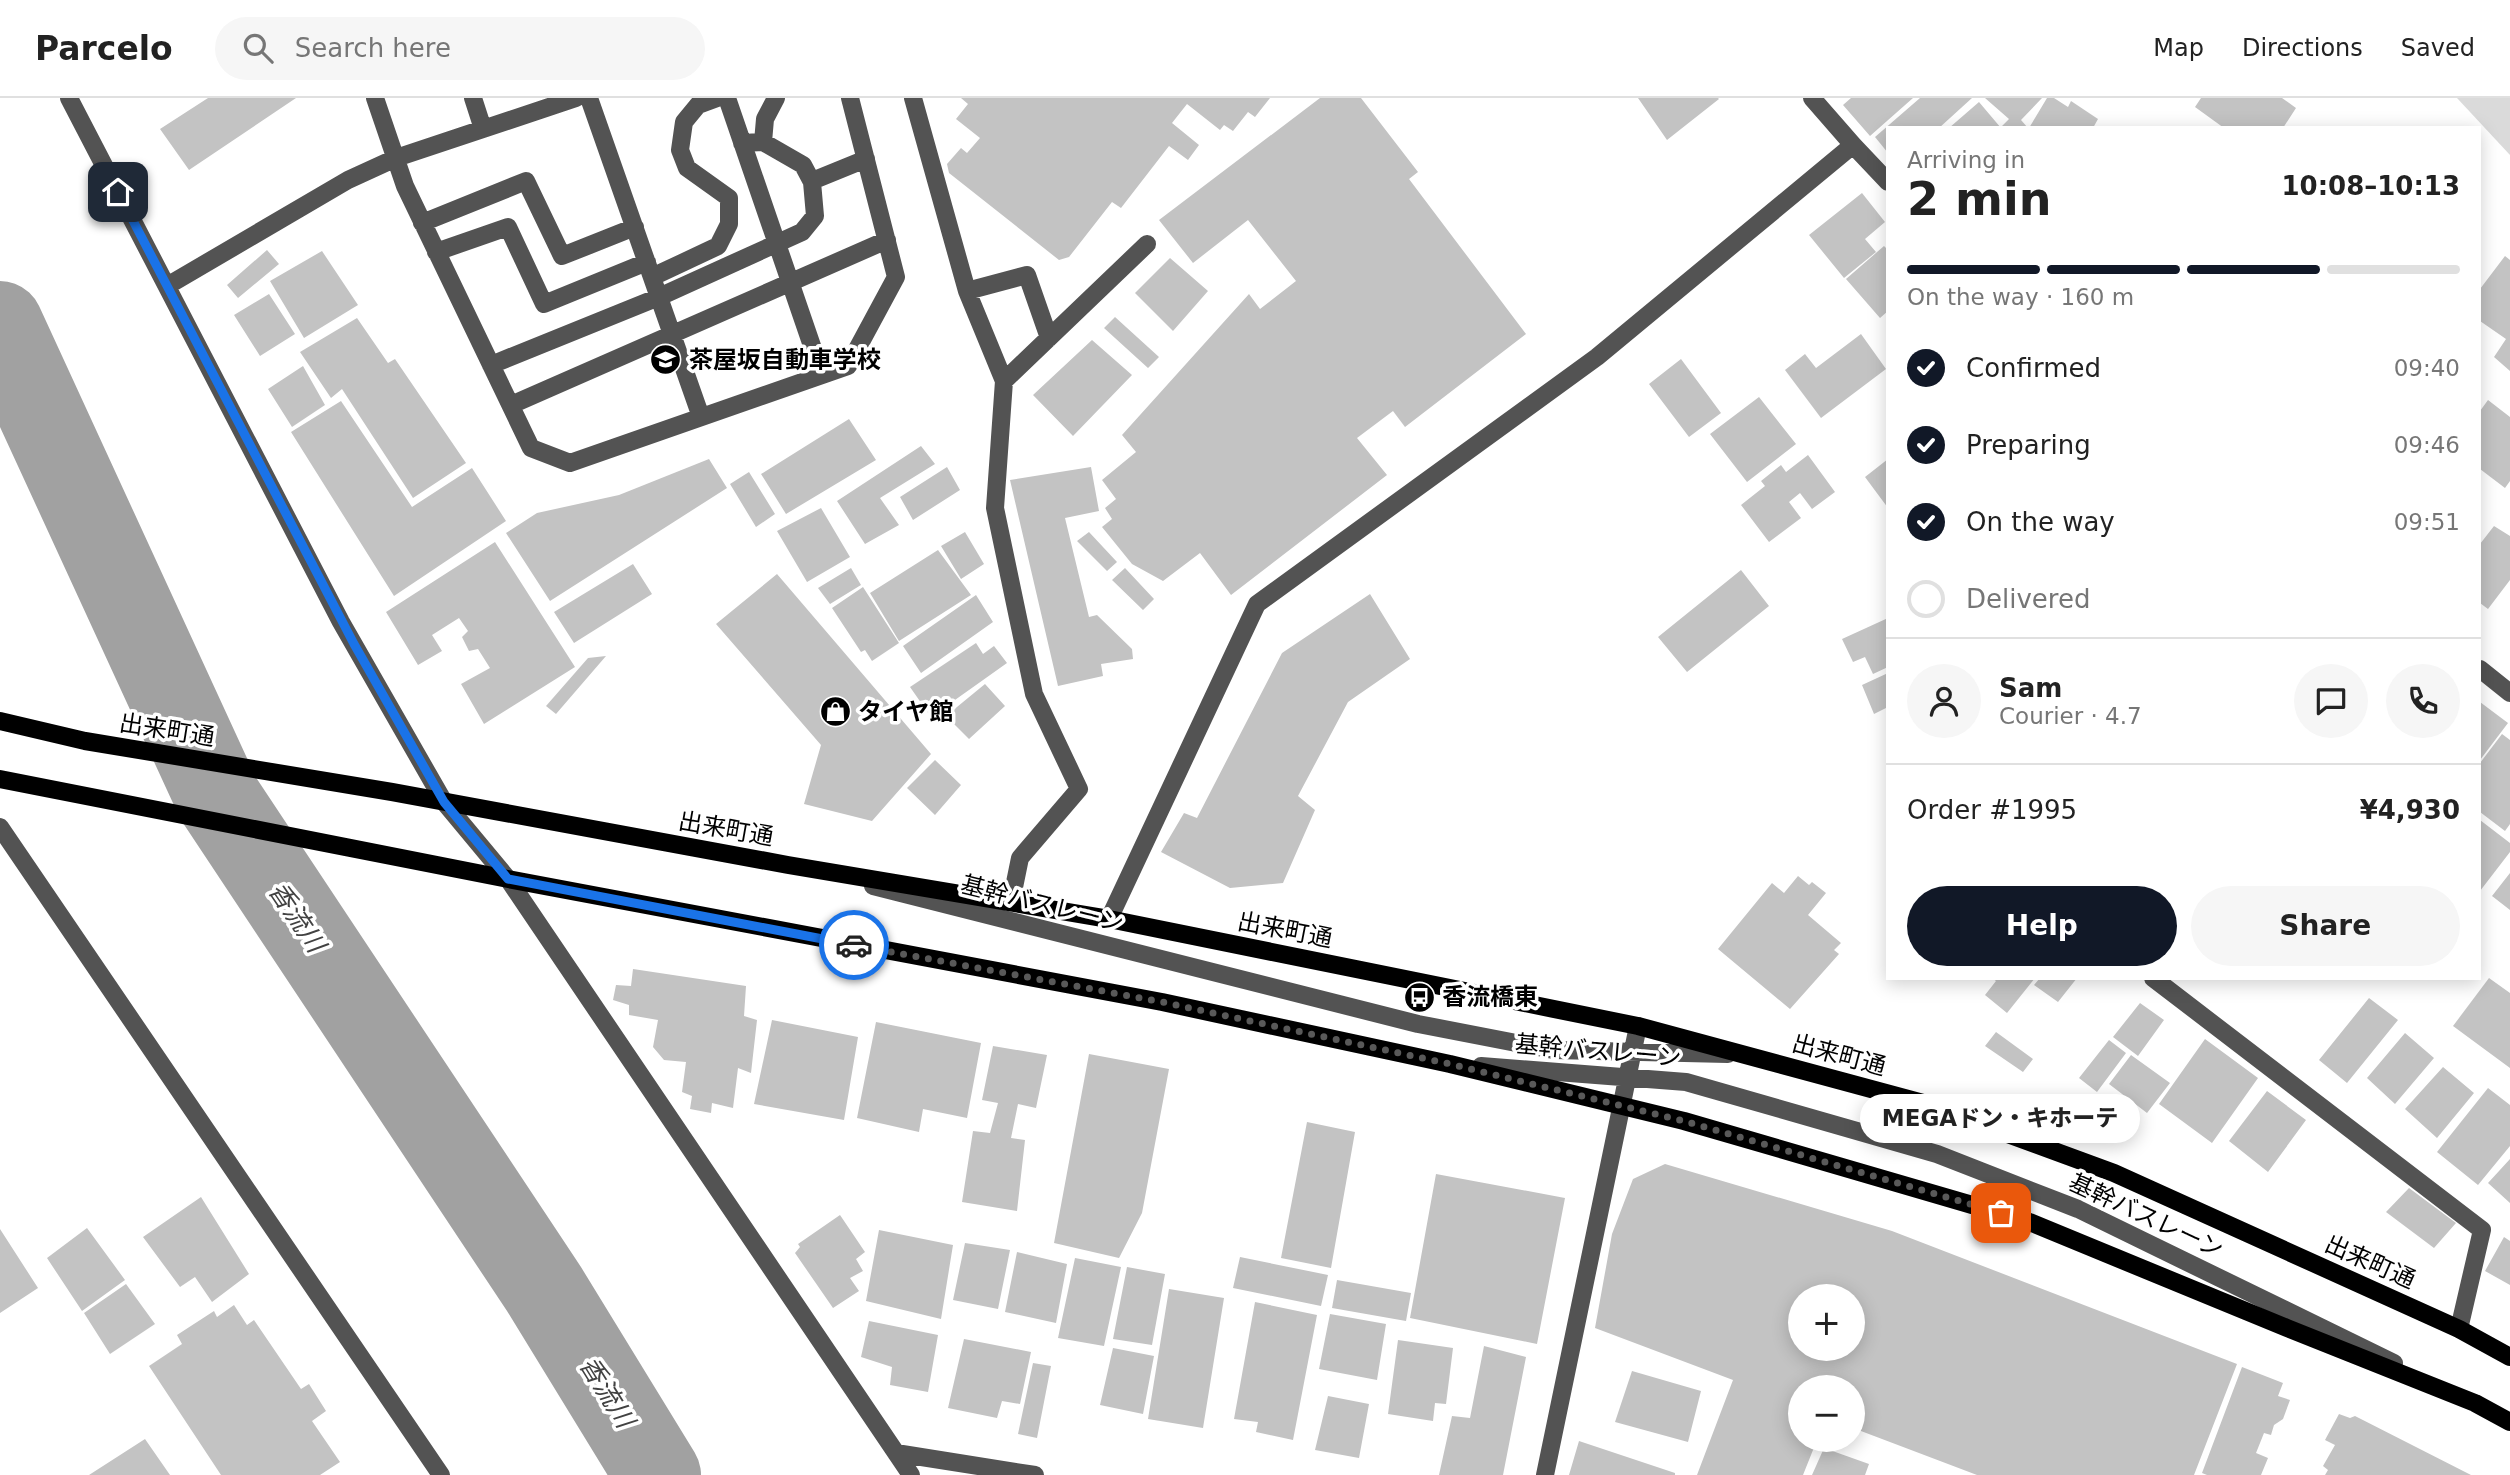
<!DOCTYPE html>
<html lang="en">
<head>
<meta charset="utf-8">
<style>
	:root { --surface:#fff; --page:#f6f6f6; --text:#222; --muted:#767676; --line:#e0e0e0; --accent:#111827 }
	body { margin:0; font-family:"DejaVu Sans","Noto Sans JP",sans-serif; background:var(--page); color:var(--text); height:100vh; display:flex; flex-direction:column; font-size:26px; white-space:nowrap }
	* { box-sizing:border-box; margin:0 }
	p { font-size:23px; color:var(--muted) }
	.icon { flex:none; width:38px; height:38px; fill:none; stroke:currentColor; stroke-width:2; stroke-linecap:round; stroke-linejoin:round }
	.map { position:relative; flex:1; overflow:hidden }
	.sheet { position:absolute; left:1886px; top:28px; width:595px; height:854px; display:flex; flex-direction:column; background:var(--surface); border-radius:0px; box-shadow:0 4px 18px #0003 }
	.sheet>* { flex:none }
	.buttons { position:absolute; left:1788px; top:1186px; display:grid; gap:14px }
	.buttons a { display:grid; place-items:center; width:77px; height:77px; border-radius:50%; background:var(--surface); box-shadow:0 4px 18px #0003; font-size:35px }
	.pin { position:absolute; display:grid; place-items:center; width:60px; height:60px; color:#fff; margin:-30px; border-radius:14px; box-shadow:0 4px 10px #0006 }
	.courier { position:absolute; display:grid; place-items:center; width:70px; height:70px; margin:-35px; border:5px solid #1a73e8; border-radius:50%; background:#fff; color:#222; box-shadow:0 2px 9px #0007 }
	.bubble { position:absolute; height:49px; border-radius:24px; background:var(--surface); box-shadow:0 4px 18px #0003; font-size:23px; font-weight:800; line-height:49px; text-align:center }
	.head em { font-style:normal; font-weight:800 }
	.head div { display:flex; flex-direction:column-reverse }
	.head { display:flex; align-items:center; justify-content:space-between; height:119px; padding:0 21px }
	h1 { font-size:46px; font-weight:800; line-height:52px }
	.bar { display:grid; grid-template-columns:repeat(4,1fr); gap:10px 7px; align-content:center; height:84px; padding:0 21px }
	.bar i { height:9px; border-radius:5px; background:var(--line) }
	.bar .selected { background:var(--accent) }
	.bar p { grid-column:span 4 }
	.line { display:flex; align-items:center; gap:18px; padding:0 21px; border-top:2px solid var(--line) }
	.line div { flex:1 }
	.round { display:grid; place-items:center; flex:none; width:74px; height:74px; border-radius:37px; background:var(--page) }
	ol { padding:0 21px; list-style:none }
	li { display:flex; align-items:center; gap:21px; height:77px }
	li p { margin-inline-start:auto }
	li .icon { padding:7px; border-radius:50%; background:var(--accent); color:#fff; stroke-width:4 }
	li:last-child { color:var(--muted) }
	li i { width:38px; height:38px; border:4px solid var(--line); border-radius:50% }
	.cta { display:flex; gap:14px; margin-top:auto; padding:14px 21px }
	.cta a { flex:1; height:80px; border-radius:42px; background:var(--accent); color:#fff; font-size:28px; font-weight:800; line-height:80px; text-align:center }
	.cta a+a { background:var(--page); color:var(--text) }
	header { display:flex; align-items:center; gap:42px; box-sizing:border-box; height:98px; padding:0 35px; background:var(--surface); border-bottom:2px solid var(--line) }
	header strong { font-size:33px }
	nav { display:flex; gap:38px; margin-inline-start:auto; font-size:24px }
	.search { width:490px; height:63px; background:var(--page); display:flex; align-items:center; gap:18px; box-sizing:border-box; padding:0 24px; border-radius:38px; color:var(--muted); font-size:26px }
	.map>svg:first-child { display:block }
</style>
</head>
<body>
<header>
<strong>Parcelo</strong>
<div class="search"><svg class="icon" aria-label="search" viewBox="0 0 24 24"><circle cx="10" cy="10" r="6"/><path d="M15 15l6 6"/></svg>Search here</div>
<nav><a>Map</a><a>Directions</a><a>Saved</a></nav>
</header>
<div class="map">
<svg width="2510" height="1377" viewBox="0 0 2510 1377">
	<rect width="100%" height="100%" fill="#fff"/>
	<!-- green -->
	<path fill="#dadada" d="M 2457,0 L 2510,0 L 2510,57 Z"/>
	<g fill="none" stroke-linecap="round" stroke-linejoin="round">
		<!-- river -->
		<path stroke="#a1a1a1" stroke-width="86" d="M 0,226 L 218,700 L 544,1191 L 658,1377"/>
	</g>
	<!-- building -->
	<path fill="#c3c3c3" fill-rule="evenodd" d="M 208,0 L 296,0 L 189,72 L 160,31 Z
		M 961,0 L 1270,0 L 1255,19 L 1248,14 L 1233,33 L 1224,27 L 1220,32 L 1187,6 L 1172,25 L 1199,47 L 1188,62 L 1169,48 L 1121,110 L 1112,104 L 1069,159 L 1059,162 L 949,75 L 947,66 L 961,50 L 967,55 L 980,40 L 956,21 L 968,6 Z
		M 1320,0 L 1361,0 L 1418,74 L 1409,81 L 1526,236 L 1405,329 L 1393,313 L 1357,340 L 1387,377 L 1231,497 L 1200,455 L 1163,483 L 1132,466 L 1102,429 L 1112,421 L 1105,410 L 1116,401 L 1102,382 L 1136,354 L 1122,337 L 1249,196 L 1260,211 L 1296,183 L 1248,122 L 1193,165 L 1159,122 Z
		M 1638,0 L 1718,0 L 1719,1 L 1667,42 Z
		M 1851,0 L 1913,0 L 1870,38 L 1843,7 Z
		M 1920,0 L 1972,0 L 1939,30 L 1888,30 L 1888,55 L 1875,39 Z
		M 1985,0 L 2042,0 L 2021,22 L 2028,30 L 2004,30 L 2002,28 L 2009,21 Z
		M 2047,0 L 2054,0 L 2068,9 L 2071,3 L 2098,21 L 2093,30 L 2029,30 Z
		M 2201,0 L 2282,0 L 2296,10 L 2283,30 L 2224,30 L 2195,9 Z
		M 1979,4 L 2001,30 L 1949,30 Z
		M 1862,95 L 1885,124 L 1865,141 L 1876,154 L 1844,180 L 1809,137 Z
		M 1884,148 L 1888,152 L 1888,213 L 1880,220 L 1846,181 Z
		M 267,152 L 279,166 L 238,200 L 227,187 Z
		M 322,153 L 358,207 L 304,240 L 270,183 Z
		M 2505,158 L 2510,162 L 2510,273 L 2494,259 L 2506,241 L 2480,223 L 2480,191 Z
		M 1170,160 L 1208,193 L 1173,233 L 1135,195 Z
		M 269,196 L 295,236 L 260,258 L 234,217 Z
		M 1115,219 L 1159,259 L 1148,270 L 1104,230 Z
		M 357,220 L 388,265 L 395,261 L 466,365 L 413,400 L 342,291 L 331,300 L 300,254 Z
		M 1861,236 L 1886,271 L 1821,320 L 1785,272 L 1805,256 L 1816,270 Z
		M 1092,242 L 1132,277 L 1073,338 L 1033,297 Z
		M 1681,261 L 1721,315 L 1689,339 L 1649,286 Z
		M 303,268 L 325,307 L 292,329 L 268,291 Z
		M 1759,299 L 1796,346 L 1747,384 L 1710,336 Z
		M 2488,302 L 2510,319 L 2510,383 L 2505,390 L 2480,371 L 2480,313 Z
		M 341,303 L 412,409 L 472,370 L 506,423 L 394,498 L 291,334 Z
		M 849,321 L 876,362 L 786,416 L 761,376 Z
		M 921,348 L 935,366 L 880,400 L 899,427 L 865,446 L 837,403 Z
		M 1808,357 L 1835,394 L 1812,411 L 1800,395 L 1789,404 L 1801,420 L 1769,444 L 1741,407 L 1765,388 L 1761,383 L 1781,367 L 1786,374 Z
		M 709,361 L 727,390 L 550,503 L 506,435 L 537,415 L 619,397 Z
		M 1888,361 L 1888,410 L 1865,379 Z
		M 947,369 L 960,392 L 913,422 L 900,399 Z
		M 1091,369 L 1099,413 L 1065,420 L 1089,519 L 1097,517 L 1132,551 L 1133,561 L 1101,566 L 1103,578 L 1058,588 L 1010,382 Z
		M 749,374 L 775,416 L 756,429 L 730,386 Z
		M 821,410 L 850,459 L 807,484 L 777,433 Z
		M 2494,428 L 2510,438 L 2510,482 L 2488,511 L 2480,505 L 2480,446 Z
		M 965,434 L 984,466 L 961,481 L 941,448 Z
		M 1089,434 L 1117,464 L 1107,473 L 1077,443 Z
		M 495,444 L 575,569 L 484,626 L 461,586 L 490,570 L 478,551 L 469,553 L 462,539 L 468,533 L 459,520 L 432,537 L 442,553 L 418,567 L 386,514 Z
		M 938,452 L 971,497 L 899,543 L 870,495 Z
		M 633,466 L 652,496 L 574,545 L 554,514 Z
		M 851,470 L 861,487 L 830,506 L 818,490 Z
		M 1125,470 L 1154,501 L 1143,512 L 1112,482 Z
		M 1741,472 L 1769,508 L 1687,574 L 1658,539 Z
		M 777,476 L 931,656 L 872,723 L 804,706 L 821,647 L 716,526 Z
		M 863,489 L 899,545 L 872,563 L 865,552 L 861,554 L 832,510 Z
		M 1370,496 L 1410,561 L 1348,604 L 1298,698 L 1315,712 L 1283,785 L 1230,790 L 1161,754 L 1184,715 L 1197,720 L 1282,555 Z
		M 976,497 L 993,524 L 921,575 L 903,548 Z
		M 1888,520 L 1888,569 L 1873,576 L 1865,559 L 1853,564 L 1842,541 Z
		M 976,545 L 983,556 L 994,548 L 1007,565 L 931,619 L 910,589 Z
		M 606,558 L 556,616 L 546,608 L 588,560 Z
		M 1888,575 L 1888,609 L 1874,616 L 1862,587 Z
		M 985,586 L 1005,608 L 969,641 L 946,618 Z
		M 2480,604 L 2508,625 L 2480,662 Z
		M 2502,636 L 2510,642 L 2510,726 L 2505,733 L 2480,714 L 2480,665 Z
		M 935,662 L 961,687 L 935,717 L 907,690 Z
		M 2480,722 L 2510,745 L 2510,754 L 2480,793 Z
		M 2510,775 L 2510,812 L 2492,798 Z
		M 1798,778 L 1809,787 L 1812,784 L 1826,795 L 1808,817 L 1841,845 L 1834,852 L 1839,856 L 1790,911 L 1718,851 L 1772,785 L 1784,795 Z
		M 633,871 L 746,888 L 744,918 L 757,922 L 751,975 L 738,970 L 733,1010 L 712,1005 L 711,1015 L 690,1011 L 692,998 L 682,994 L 686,964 L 664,962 L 653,949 L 658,922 L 629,917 L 629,907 L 613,902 L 616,887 L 631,888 Z
		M 1992,880 L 2035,880 L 2007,915 L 1985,897 L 1996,883 Z
		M 2040,880 L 2077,880 L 2058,904 L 2034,887 Z
		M 2489,880 L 2510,895 L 2510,970 L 2453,928 Z
		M 2369,900 L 2398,922 L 2347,985 L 2319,962 Z
		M 2140,905 L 2164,922 L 2138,958 L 2113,939 Z
		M 772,922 L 858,939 L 844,1022 L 754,1006 Z
		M 876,924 L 981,945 L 967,1020 L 923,1011 L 919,1034 L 857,1020 Z
		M 1996,934 L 2033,961 L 2023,974 L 1985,948 Z
		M 2405,935 L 2434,960 L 2395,1006 L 2367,980 Z
		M 2205,941 L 2258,980 L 2212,1045 L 2159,1006 Z
		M 2109,942 L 2126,955 L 2097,994 L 2079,980 Z
		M 993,948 L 1047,957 L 1036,1010 L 1018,1006 L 1011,1040 L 1025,1042 L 1017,1113 L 962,1104 L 973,1033 L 990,1035 L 998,1005 L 982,1002 Z
		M 1089,956 L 1169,971 L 1142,1115 L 1119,1160 L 1054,1145 Z
		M 2131,957 L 2170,985 L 2147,1015 L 2109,986 Z
		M 2443,969 L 2474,995 L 2437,1040 L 2405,1011 Z
		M 2488,990 L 2510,1007 L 2510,1048 L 2478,1087 L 2437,1054 Z
		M 2267,993 L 2306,1022 L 2268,1074 L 2229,1043 Z
		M 1307,1024 L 1355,1034 L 1331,1170 L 1281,1160 Z
		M 2510,1061 L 2510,1105 L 2488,1085 Z
		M 1665,1066 L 1892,1133 L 2237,1266 L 2194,1377 L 1977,1377 L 1853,1330 L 1853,1290 L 1801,1290 L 1801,1342 L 1817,1342 L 1803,1377 L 1697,1377 L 1733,1282 L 1595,1230 L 1612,1136 L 1633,1081 ZM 1801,1199 L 1853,1199 L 1853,1251 L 1801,1251 Z
		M 1436,1076 L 1565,1100 L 1537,1246 L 1410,1220 Z
		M 2409,1090 L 2456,1125 L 2434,1150 L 2386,1114 Z
		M 201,1099 L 249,1176 L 212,1204 L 195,1179 L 180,1189 L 143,1139 Z
		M 840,1117 L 865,1154 L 856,1161 L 863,1173 L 850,1180 L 859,1193 L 833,1210 L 795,1155 L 800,1149 L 798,1146 Z
		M 87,1130 L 125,1182 L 82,1213 L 47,1160 Z
		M 0,1131 L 38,1190 L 0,1215 Z
		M 879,1132 L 953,1147 L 941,1221 L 866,1203 Z
		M 2504,1139 L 2510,1143 L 2510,1187 L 2485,1173 Z
		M 965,1145 L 1010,1152 L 998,1211 L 953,1202 Z
		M 1017,1154 L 1067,1166 L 1056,1225 L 1005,1214 Z
		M 1240,1159 L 1328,1177 L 1321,1208 L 1233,1190 Z
		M 1075,1160 L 1121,1169 L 1104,1248 L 1058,1240 Z
		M 1127,1169 L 1165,1176 L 1152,1247 L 1113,1241 Z
		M 1337,1182 L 1411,1195 L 1406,1223 L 1332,1210 Z
		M 126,1186 L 155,1226 L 110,1256 L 84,1215 Z
		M 1169,1191 L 1224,1200 L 1203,1330 L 1148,1321 Z
		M 1255,1204 L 1317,1217 L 1293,1342 L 1256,1334 L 1258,1324 L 1234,1321 Z
		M 234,1207 L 247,1227 L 254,1222 L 301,1291 L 309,1286 L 326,1313 L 312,1323 L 340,1364 L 320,1377 L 221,1377 L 149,1268 L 182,1246 L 177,1237 L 214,1213 L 217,1219 Z
		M 1330,1216 L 1386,1226 L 1377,1282 L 1319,1271 Z
		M 869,1223 L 938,1237 L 928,1294 L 890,1287 L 892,1269 L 861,1259 Z
		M 964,1241 L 1031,1254 L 1020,1306 L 1002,1303 L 997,1320 L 948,1310 Z
		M 1398,1242 L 1453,1250 L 1446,1306 L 1435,1305 L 1433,1323 L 1388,1316 Z
		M 1484,1248 L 1526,1259 L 1503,1377 L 1439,1377 L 1452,1318 L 1470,1320 Z
		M 1113,1250 L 1154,1258 L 1143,1316 L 1100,1307 Z
		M 1033,1265 L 1051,1268 L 1037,1340 L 1018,1336 Z
		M 2242,1269 L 2283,1285 L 2278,1298 L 2290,1302 L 2283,1321 L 2274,1327 L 2271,1337 L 2264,1335 L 2256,1355 L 2268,1360 L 2261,1377 L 2207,1377 L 2202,1375 Z
		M 1632,1273 L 1701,1293 L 1688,1344 L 1615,1324 Z
		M 1328,1298 L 1369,1306 L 1359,1360 L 1315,1352 Z
		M 2339,1316 L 2350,1320 L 2355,1318 L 2471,1377 L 2325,1377 L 2328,1372 L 2323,1368 L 2335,1347 L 2325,1342 Z
		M 145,1341 L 170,1377 L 89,1377 Z
		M 1579,1343 L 1675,1375 L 1675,1377 L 1569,1377 Z
		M 1824,1350 L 1869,1366 L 1865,1377 L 1812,1377 Z"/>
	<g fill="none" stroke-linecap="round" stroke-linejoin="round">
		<!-- minor -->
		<path stroke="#535353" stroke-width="18" d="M 69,0 L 341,524 L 444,704 L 508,781 L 911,1377
			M 375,0 L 405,88 L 531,350 L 570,365 L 848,268 L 896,179 L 850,0
			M 473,0 L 483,31
			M 589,0 L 701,319
			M 727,0 L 822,277
			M 913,0 L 967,193
			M 763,44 L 765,21 L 776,0
			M 1853,47 L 1888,84
			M 812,83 L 866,61
			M 422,125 L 526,83 L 562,158 L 635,129
			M 436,154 L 508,129 L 544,206 L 647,164
			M 652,179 L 718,148 L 729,126 L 729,100 L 687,70 L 680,52 L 684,24 L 698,7 L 717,0
			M 167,188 L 348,82 L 396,60 L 576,0
			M 491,267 L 659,199 L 802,134 L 815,118 L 812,84 L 803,67 L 763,44 L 742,45
			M 1004,283 L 967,193 L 1027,177 L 1049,240
			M 511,307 L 887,142
			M 2480,571 L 2510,595
			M 0,729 L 441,1377
			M 873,788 L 1418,926 L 1553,952 L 1728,956
			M 1011,804 L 1020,760 L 1079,691 L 1034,596 L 995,410 L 1004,283 L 1147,146
			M 1109,821 L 1257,506 L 1597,259 L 1853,47 L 1812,0
			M 2153,880 L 2482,1132 L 2459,1231
			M 1481,968 L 1686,984 L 1937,1056 L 2078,1111 L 2394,1265
			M 896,1355 L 1035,1377
			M 1545,1377 L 1638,928"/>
		<!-- major -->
		<path stroke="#000" stroke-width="18" d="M 0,623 L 85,643 L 392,694 L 788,767 L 1109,821 L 1638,928 L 1923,1005 L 2114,1075 L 2459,1231 L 2510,1259
			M 0,681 L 508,781 L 1162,904 L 1450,966 L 1684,1023 L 2027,1123 L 2287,1230 L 2475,1305 L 2510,1324"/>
	</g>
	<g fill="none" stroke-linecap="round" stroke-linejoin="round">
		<!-- done -->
		<path stroke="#595959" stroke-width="7" stroke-dasharray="0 12.6" d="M 854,847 L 1162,904 L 1450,966 L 1684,1023 L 2001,1115"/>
		<!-- route -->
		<path stroke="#1a73e8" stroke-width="9" d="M 118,94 L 354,546 L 444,704 L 508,781 L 854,847"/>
	</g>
	<!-- icons -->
	<defs>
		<symbol id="university-disc" viewBox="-11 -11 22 22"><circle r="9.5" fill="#000" stroke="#fff"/><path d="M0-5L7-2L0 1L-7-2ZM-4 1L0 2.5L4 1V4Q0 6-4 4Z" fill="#fff"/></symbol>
		<symbol id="shop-disc" viewBox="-11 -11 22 22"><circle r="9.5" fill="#000" stroke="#fff"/><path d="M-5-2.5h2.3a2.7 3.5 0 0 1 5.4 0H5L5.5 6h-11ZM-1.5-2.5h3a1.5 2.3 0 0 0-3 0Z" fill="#fff"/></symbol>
		<symbol id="bus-disc" viewBox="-11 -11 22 22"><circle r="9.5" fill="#000" stroke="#fff"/><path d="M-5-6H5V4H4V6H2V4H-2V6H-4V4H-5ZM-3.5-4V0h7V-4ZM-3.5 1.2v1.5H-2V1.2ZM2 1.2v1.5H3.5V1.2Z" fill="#fff"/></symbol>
	</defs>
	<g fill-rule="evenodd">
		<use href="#university-disc" x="648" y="244" width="35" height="35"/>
		<use href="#shop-disc" x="818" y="596" width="35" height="35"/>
		<use href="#bus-disc" x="1402" y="882" width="35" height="35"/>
	</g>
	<g text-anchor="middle" stroke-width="7" stroke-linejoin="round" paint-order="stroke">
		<!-- poi labels -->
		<g font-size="24" font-weight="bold" fill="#000" stroke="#fff" text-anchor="start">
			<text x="689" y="270">茶屋坂自動車学校</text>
			<text x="858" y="622">タイヤ館</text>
			<text x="1442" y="907">香流橋東</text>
		</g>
		<!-- street labels -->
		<g font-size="24" fill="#000" stroke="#fff">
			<text transform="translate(167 632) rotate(9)" y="8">出来町通</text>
			<text transform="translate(726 731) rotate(10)" y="8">出来町通</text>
			<text transform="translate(1042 806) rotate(14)" y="8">基幹バスレーン</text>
			<text transform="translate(1285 832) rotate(11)" y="8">出来町通</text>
			<text transform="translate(1598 953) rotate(5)" y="8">基幹バスレーン</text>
			<text transform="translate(1839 957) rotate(15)" y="8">出来町通</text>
			<text transform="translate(2146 1118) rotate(25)" y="8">基幹バスレーン</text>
			<text transform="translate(2370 1164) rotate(24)" y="8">出来町通</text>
		</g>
		<!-- water labels -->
		<g font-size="26" font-style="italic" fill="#424242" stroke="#fff">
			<text transform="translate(297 819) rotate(56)" y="9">香流川</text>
			<text transform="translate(607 1294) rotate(58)" y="9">香流川</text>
		</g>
	</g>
</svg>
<div class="buttons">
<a>+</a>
<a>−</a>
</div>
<div class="pin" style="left:2001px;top:1115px;background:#ea580c"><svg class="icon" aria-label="bag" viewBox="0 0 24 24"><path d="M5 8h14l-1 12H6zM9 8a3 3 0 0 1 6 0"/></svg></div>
<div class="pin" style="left:118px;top:94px;background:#1f2937"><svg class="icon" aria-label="home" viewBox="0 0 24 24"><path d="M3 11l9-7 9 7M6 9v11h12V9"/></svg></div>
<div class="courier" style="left:854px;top:847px"><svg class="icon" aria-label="car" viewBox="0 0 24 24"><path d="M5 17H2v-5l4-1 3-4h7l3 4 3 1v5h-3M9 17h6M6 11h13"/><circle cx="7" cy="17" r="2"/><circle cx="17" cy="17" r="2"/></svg></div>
<div class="bubble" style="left:1860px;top:996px;width:280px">MEGAドン・キホーテ</div>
<section class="sheet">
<div class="head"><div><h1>2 min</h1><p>Arriving in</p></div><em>10:08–10:13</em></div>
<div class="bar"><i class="selected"></i><i class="selected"></i><i class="selected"></i><i></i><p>On the way · 160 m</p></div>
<ol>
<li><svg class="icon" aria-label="check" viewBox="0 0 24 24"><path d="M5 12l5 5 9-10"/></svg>Confirmed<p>09:40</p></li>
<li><svg class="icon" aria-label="check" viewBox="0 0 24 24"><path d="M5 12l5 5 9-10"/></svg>Preparing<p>09:46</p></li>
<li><svg class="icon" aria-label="check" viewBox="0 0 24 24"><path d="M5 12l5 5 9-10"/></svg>On the way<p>09:51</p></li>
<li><i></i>Delivered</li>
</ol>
<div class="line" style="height:126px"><a class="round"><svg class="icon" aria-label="person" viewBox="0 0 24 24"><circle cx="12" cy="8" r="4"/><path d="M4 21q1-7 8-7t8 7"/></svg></a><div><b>Sam</b><p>Courier · 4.7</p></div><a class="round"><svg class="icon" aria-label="chat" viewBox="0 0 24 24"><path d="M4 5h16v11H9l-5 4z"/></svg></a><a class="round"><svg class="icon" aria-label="phone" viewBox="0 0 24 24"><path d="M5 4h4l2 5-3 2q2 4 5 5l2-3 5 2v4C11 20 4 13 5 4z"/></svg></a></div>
<div class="line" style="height:91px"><div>Order #1995</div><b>¥4,930</b></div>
<div class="cta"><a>Help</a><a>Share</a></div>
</section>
</div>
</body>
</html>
